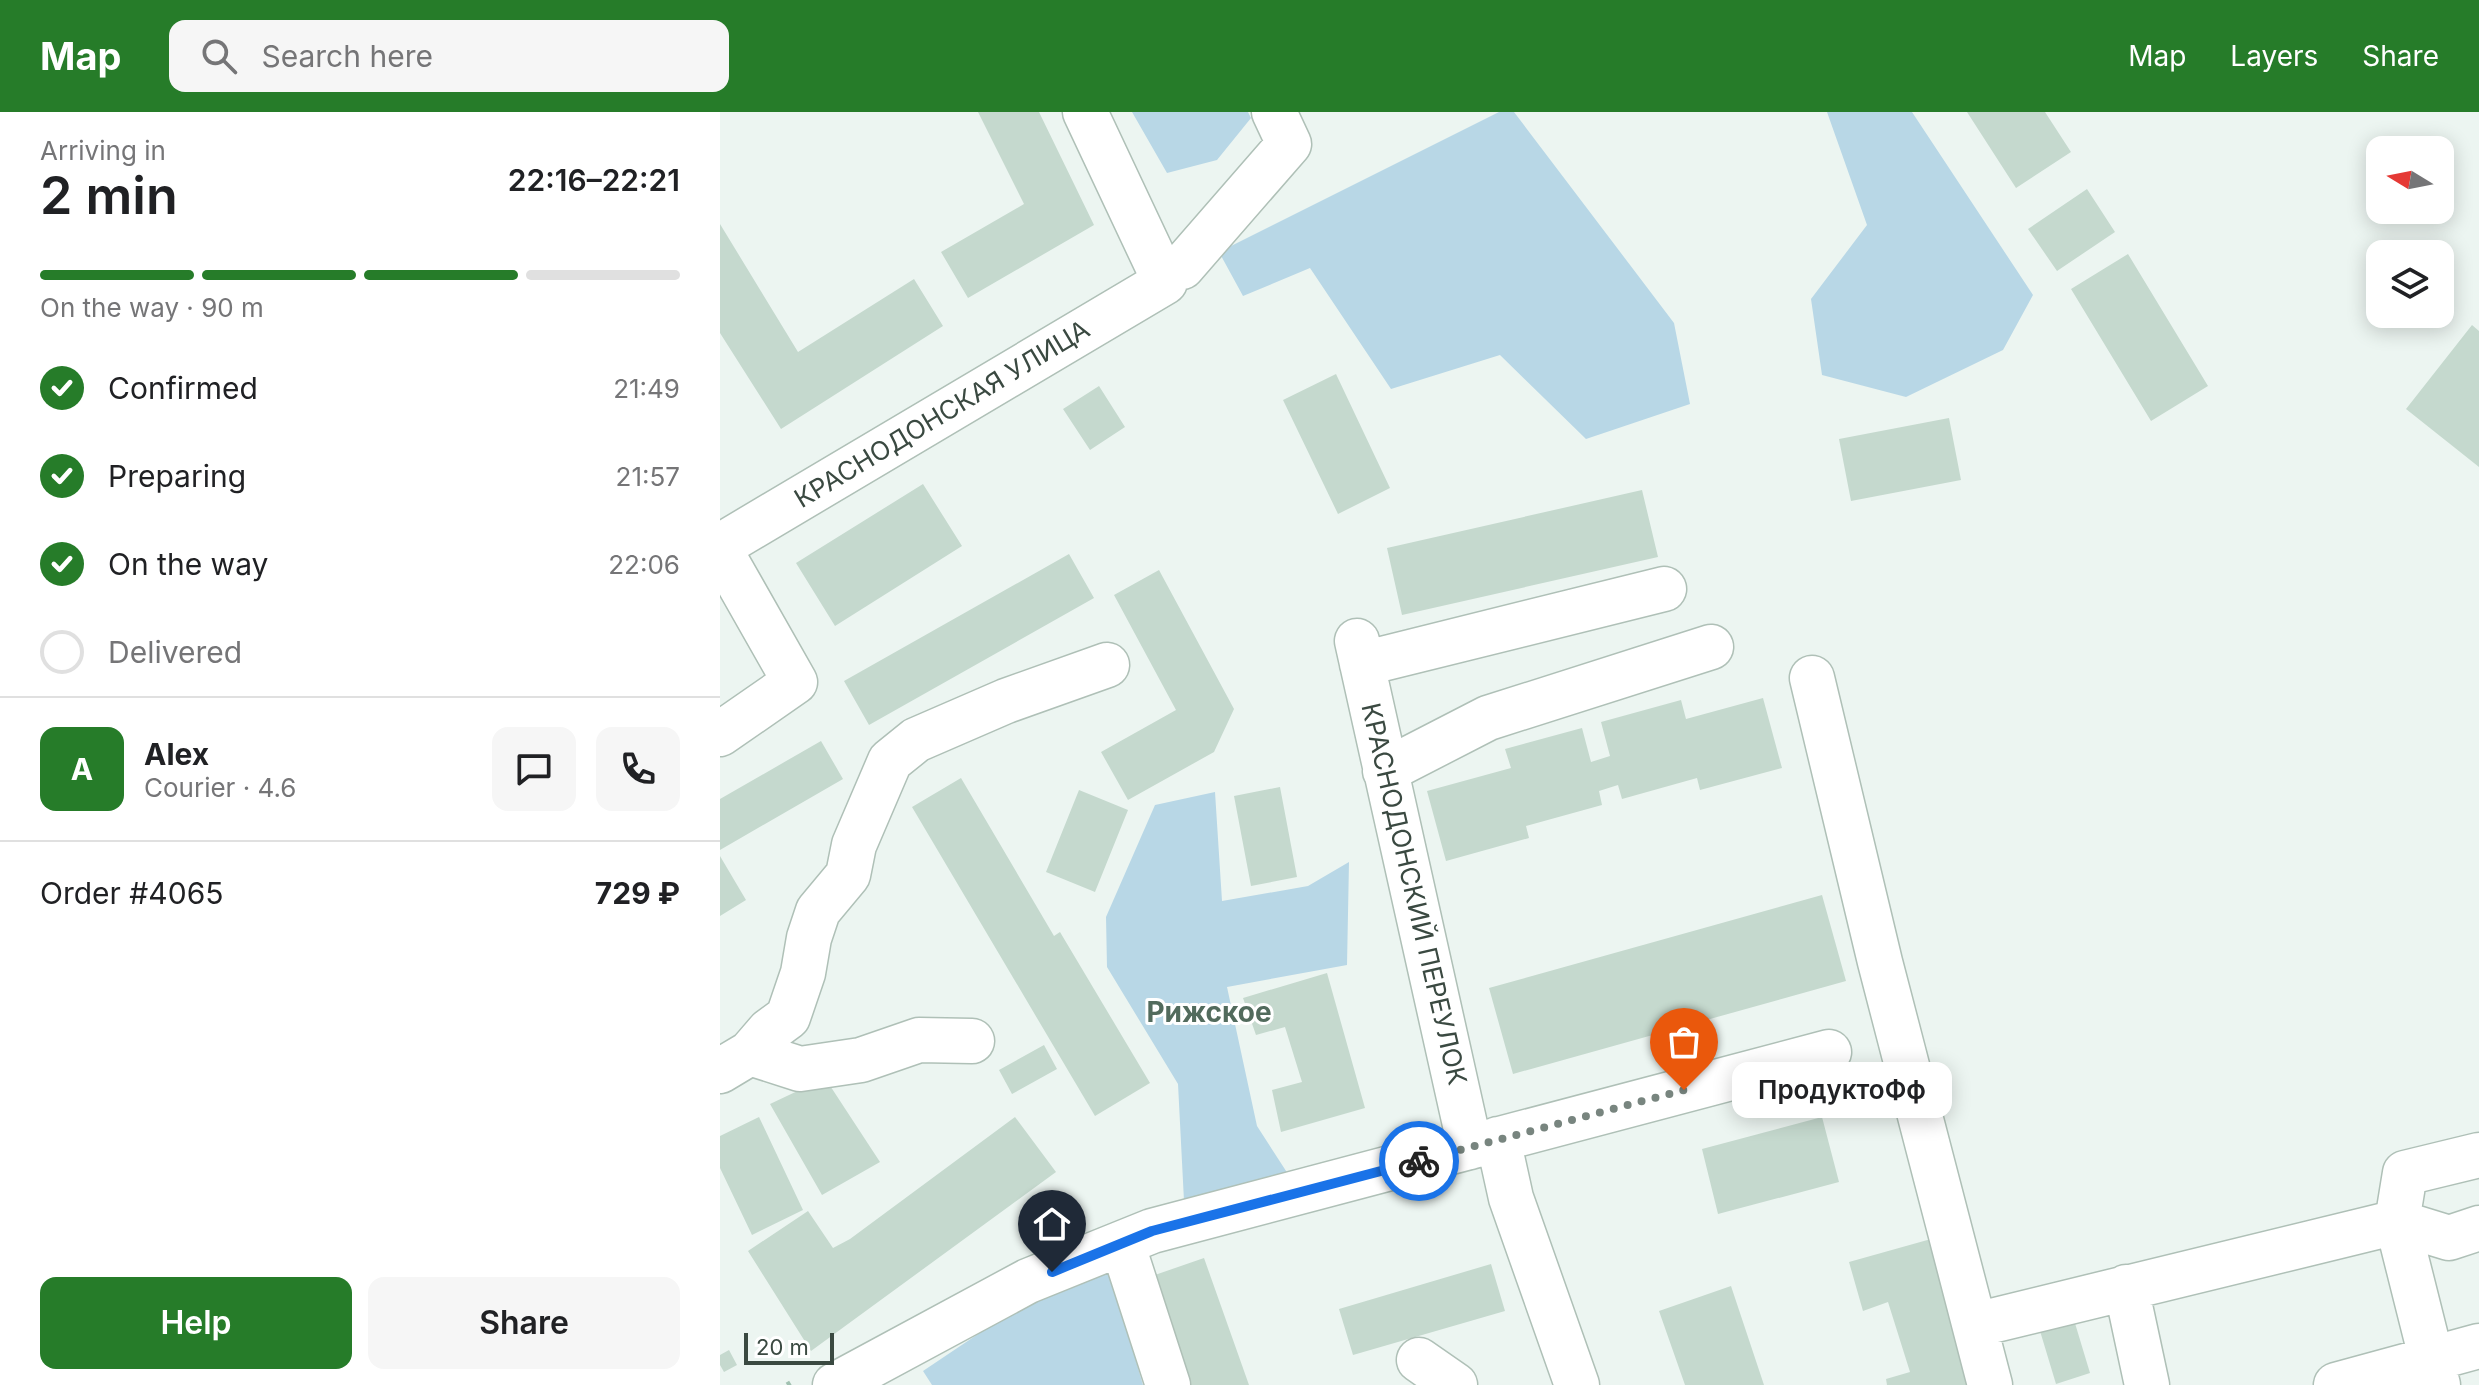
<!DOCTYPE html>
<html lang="en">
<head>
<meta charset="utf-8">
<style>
	:root { --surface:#fff; --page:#f6f6f6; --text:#202124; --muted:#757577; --line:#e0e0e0; --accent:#267c29 }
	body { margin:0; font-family:Inter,sans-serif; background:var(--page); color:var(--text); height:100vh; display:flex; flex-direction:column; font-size:30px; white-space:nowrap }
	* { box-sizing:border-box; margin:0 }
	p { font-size:26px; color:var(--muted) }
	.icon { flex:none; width:44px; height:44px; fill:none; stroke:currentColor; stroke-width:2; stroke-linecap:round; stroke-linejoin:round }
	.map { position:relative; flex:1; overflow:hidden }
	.panel { display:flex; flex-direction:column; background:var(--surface); width:720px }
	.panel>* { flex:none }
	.needle { width:52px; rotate:280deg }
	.controls { position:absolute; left:1646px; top:24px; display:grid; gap:16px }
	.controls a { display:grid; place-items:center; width:88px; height:88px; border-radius:16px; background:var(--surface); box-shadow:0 4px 20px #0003; font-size:40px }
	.scale { position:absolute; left:24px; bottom:20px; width:90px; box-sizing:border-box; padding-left:8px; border:4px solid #3a4941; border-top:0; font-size:22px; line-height:28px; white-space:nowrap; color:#3a4941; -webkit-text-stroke:6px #fff; paint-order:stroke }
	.pin { position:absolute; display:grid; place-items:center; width:68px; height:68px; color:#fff; margin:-82px -34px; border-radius:50% 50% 50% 0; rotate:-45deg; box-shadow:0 0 8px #0007 }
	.pin .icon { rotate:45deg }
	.courier { position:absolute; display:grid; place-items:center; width:80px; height:80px; margin:-40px; border:6px solid #1a73e8; border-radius:50%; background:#fff; color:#222; box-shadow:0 2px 10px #0007 }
	.bubble { position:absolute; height:56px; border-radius:16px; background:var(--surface); box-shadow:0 4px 20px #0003; font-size:26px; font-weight:600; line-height:56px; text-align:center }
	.headline em { font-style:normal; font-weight:600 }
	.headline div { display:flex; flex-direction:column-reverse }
	.headline { display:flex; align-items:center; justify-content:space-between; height:136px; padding:0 40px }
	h1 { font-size:52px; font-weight:600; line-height:60px }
	.bar { display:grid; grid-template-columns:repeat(4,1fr); gap:12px 8px; align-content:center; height:96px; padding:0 40px }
	.bar i { height:10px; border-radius:6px; background:var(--line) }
	.bar .current { background:var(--accent) }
	.bar p { grid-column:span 4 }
	.line { display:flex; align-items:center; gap:20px; padding:0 40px; border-top:2px solid var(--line) }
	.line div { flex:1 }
	.round { display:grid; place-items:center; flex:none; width:84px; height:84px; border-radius:16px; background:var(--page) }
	ol { padding:0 40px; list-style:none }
	li { display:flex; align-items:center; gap:24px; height:88px }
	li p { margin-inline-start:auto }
	li .icon { padding:8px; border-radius:50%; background:var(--accent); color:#fff; stroke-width:4 }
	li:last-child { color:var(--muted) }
	li i { width:44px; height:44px; border:4px solid var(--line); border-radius:50% }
	.action { display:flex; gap:16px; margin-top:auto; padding:16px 40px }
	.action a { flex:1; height:92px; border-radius:16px; background:var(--accent); color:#fff; font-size:32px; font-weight:600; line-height:92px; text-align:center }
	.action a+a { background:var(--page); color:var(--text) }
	header { display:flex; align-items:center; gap:48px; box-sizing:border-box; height:112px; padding:0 40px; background:var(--accent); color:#fff }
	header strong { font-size:38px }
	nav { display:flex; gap:44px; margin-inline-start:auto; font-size:28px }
	.search { width:560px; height:72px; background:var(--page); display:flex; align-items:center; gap:20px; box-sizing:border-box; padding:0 28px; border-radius:16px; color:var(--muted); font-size:30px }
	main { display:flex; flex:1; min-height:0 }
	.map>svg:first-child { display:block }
</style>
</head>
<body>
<header>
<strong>Map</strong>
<div class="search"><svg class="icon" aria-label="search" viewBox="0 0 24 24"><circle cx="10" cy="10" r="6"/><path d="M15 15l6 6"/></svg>Search here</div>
<nav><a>Map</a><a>Layers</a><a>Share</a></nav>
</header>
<main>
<section class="panel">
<div class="headline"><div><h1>2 min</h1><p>Arriving in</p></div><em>22:16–22:21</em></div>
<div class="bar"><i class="current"></i><i class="current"></i><i class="current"></i><i></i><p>On the way · 90 m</p></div>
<ol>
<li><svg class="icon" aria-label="check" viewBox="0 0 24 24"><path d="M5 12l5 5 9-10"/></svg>Confirmed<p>21:49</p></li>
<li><svg class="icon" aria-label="check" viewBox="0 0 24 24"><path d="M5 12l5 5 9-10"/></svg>Preparing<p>21:57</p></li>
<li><svg class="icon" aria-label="check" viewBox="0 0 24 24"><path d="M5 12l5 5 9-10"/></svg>On the way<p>22:06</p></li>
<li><i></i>Delivered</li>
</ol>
<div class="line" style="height:144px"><b class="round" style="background:var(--accent);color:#fff">A</b><div><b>Alex</b><p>Courier · 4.6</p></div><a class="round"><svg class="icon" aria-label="chat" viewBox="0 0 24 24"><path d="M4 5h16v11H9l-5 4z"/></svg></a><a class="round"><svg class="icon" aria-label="phone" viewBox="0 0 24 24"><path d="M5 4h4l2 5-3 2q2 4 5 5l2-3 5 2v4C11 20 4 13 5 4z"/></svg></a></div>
<div class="line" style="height:104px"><div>Order #4065</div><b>729 ₽</b></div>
<div class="action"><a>Help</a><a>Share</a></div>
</section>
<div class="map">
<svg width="1759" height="1273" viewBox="0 0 1759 1273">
	<rect width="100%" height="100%" fill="#ecf5f1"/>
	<!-- green -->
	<path fill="#b8d7e6" d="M 412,0 L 528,0 L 531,6 L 497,48 L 447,61 Z
		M 779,0 L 794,0 L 954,211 L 970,292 L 866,327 L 780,243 L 671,277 L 590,156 L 523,184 L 499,140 Z
		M 1107,0 L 1192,0 L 1313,183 L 1283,238 L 1186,285 L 1102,263 L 1091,187 L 1147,113 Z
		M 495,680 L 502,789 L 588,774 L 629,750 L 627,853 L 507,875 L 537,1014 L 568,1062 L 464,1089 L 458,972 L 387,855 L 386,805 L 435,693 Z
		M 389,1156 L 423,1273 L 212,1273 L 203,1259 L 309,1188 Z"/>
	<!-- building -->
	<path fill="#c5d9ce" d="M 258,0 L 319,0 L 374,113 L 248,186 L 221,140 L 304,92 Z
		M 1247,0 L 1325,0 L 1351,40 L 1296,76 Z
		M 1367,77 L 1395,120 L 1337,159 L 1308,117 Z
		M 0,112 L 78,240 L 194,167 L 223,214 L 61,317 L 0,221 Z
		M 1408,142 L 1488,274 L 1431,309 L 1351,177 Z
		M 1752,213 L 1759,219 L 1759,355 L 1686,297 Z
		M 616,262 L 670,376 L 618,402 L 563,288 Z
		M 379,274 L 405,315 L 370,338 L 343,297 Z
		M 1229,306 L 1241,368 L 1131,389 L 1119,327 Z
		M 203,372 L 242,434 L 115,514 L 76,451 Z
		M 922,378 L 938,445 L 682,503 L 667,436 Z
		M 349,442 L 374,486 L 149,613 L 124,569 Z
		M 439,458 L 514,597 L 494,640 L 408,688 L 381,640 L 456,598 L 394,483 Z
		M 1043,586 L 1062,656 L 980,678 L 977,666 L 902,687 L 898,673 L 879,679 L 882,693 L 806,714 L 809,726 L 726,749 L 707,679 L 791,656 L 785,637 L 862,616 L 871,650 L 890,644 L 881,610 L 961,588 L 966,607 Z
		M 101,629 L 123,667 L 0,738 L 0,687 Z
		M 241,666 L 334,824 L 340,820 L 430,971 L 375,1004 L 192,695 Z
		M 560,675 L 577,765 L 531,774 L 514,684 Z
		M 359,678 L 408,698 L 375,780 L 326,760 Z
		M 0,744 L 26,788 L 0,804 Z
		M 1102,783 L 1126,869 L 793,962 L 769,876 Z
		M 607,861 L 645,996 L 561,1020 L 552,978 L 582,970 L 565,915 L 536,923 L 523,886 Z
		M 324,933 L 337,957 L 292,982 L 279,958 Z
		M 105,966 L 160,1050 L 102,1083 L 50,992 Z
		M 39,1005 L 83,1098 L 32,1123 L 0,1056 L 0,1024 Z
		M 295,1005 L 336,1060 L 91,1239 L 28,1139 L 88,1099 L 113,1136 L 130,1127 Z
		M 1102,1005 L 1119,1070 L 998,1102 L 982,1037 Z
		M 1211,1127 L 1251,1273 L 1167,1273 L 1166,1267 L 1190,1260 L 1168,1190 L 1143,1199 L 1129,1150 Z
		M 484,1146 L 529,1273 L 471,1273 L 432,1164 Z
		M 771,1152 L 785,1199 L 633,1243 L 619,1197 Z
		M 1011,1174 L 1044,1273 L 965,1273 L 939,1199 Z
		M 1351,1198 L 1370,1261 L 1336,1272 L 1317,1209 Z
		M 9,1238 L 17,1253 L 4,1260 L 0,1253 L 0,1243 Z"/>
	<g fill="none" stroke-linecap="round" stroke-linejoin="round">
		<defs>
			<path id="minor" d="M 462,155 L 569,32 L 554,0
				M 0,434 L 445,170 L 365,0
				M 0,438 L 75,570 L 0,622
				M 637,529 L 750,1035
				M 642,552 L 944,477
				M 1092,566 L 1160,850 L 1270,1273
				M 665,659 L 768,606 L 991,535
				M 30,941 L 80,957 L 141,948 L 199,928 L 252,929
				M 0,959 L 30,941 L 49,919 L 68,905 L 83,861 L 89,826 L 98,799 L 128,763 L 134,733 L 170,649 L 196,628 L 286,589 L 387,553
				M 778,1027 L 791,1086 L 857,1273
				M 1677,1110 L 1718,1273
				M 1677,1110 L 1729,1126 L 1759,1116
				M 402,1131 L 448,1273
				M 1406,1175 L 1427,1273
				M 1255,1213 L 1677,1110 L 1685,1061 L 1759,1043
				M 699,1248 L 735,1273
				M 115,1273 L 308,1169 L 432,1119 L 1109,940
				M 1616,1273 L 1759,1234"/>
		</defs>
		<!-- minor casing -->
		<use href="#minor" stroke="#afc0b7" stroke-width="47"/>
		<!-- path -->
		<path stroke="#a1c1b1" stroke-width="5" stroke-dasharray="4 4" stroke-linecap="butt" d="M 67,1273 L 72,1270"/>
		<!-- minor -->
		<use href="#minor" stroke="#fff" stroke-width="44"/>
	</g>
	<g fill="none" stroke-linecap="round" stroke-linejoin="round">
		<!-- done -->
		<path stroke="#78857f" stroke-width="8" stroke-dasharray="0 14.4" d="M 699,1049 L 964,978"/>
		<!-- route -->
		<path stroke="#1a73e8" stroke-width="10" d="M 332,1160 L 432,1119 L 699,1049"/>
	</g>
	<g text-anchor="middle" stroke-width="6" stroke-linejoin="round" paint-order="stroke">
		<!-- street labels -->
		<g font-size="26" fill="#3a4941" stroke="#fff">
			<text transform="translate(222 302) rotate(-31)" y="9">КРАСНОДОНСКАЯ УЛИЦА</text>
			<text transform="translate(694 782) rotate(77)" y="9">КРАСНОДОНСКИЙ ПЕРЕУЛОК</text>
		</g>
		<!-- neighbourhood labels -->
		<g font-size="28" font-weight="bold" fill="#526b5d" stroke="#fff">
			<text x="489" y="910">Рижское</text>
		</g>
	</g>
</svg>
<div class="controls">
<a><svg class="needle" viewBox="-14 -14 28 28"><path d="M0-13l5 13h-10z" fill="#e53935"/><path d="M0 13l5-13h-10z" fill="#757577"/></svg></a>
<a><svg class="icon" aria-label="layers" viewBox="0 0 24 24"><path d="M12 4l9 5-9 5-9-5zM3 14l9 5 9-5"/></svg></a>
</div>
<div class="scale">20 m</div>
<div class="pin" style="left:964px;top:978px;background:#ea580c"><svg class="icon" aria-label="bag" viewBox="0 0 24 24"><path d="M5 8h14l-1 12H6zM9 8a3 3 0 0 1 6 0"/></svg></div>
<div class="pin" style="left:332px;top:1160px;background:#1f2937"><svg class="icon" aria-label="home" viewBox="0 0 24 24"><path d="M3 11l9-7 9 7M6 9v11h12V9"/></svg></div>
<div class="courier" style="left:699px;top:1049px"><svg class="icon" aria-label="bike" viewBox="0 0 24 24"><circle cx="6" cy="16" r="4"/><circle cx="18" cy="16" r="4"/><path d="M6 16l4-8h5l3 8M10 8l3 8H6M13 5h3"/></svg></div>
<div class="bubble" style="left:1012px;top:950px;width:220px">ПродуктоФф</div>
</div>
</main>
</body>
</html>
